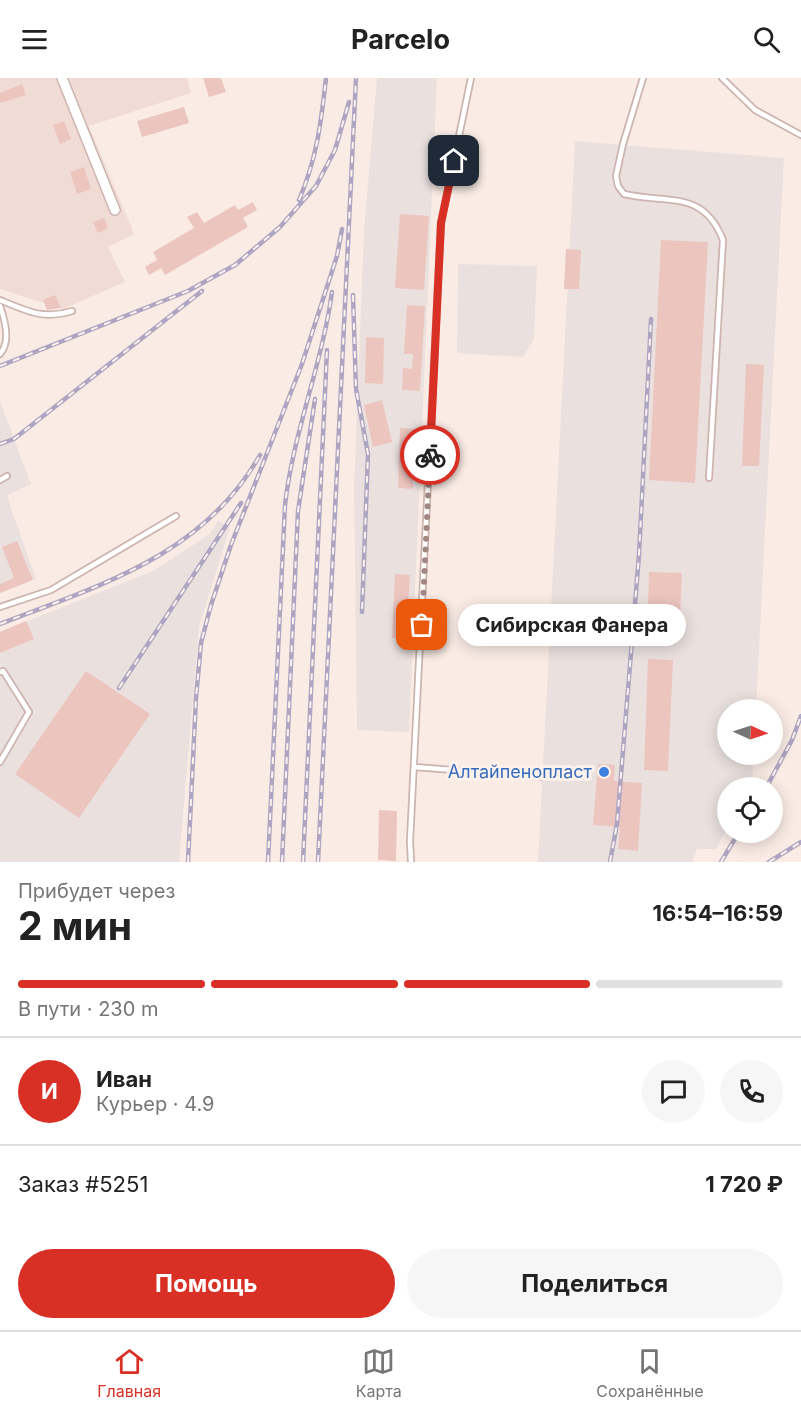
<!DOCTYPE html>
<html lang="ru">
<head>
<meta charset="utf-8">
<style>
	:root { --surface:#fff; --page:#f6f6f6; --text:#222; --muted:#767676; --line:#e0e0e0; --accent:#d93025 }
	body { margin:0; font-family:Inter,sans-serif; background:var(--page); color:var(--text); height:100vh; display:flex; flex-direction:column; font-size:22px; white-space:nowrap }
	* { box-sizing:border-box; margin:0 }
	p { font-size:20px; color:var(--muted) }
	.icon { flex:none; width:33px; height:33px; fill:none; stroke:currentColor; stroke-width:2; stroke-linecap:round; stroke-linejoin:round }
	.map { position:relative; height:784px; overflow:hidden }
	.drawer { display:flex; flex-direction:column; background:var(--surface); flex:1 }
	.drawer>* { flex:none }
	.needle { width:39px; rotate:93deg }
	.buttons { position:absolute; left:717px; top:621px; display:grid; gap:12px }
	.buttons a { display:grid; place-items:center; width:66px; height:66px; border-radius:50%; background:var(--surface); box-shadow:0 3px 15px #0003; font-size:30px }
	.pin { position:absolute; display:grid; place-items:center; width:51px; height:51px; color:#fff; margin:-26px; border-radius:12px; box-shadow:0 3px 9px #0006 }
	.courier { position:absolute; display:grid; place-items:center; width:60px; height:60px; margin:-30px; border:4px solid #d93025; border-radius:50%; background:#fff; color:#222; box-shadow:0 2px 8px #0007 }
	.bubble { position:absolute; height:42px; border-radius:21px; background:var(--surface); box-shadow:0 3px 15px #0003; font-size:20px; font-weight:700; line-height:42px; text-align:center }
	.head em { font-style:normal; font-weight:700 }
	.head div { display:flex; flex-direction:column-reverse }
	.head { display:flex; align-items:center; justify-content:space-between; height:102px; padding:0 18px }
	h1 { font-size:39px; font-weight:700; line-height:45px }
	.bar { display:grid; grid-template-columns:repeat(4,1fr); gap:9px 6px; align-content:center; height:72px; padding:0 18px }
	.bar i { height:8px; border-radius:4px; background:var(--line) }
	.bar .on { background:var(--accent) }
	.bar p { grid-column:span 4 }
	.line { display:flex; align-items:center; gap:15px; padding:0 18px; border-top:2px solid var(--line) }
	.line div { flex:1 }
	.round { display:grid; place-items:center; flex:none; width:63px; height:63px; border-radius:32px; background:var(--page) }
	.primary-button { display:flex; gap:12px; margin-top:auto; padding:12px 18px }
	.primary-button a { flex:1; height:69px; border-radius:36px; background:var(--accent); color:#fff; font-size:24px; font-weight:700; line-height:69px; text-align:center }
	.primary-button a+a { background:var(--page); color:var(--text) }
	header { display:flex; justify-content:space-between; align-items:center; height:78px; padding:0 18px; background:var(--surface); font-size:27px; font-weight:700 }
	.tab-bar { display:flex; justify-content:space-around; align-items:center; height:84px; border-top:2px solid var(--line); background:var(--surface); font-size:16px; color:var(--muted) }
	.tab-bar a { display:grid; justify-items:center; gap:3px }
	.tab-bar .on { color:var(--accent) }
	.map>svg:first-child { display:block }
</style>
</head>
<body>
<header><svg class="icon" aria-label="menu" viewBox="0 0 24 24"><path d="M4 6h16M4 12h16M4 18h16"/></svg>Parcelo<svg class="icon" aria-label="search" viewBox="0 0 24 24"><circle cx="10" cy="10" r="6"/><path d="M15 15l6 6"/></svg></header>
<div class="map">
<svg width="801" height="784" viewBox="0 0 801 784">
	<rect width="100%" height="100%" fill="#faece5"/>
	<!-- residential -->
	<path fill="#f0dcd4" d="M 0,0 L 187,0 L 191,15 L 89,48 L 134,156 L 108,169 L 125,204 L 63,231 L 0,211 Z"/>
	<!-- industrial -->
	<path fill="#eae1df" d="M 377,0 L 437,0 L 409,654 L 357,652 L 354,409 L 364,152 Z
		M 575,63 L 784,80 L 756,631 L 728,632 L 728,676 L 754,677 L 752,704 L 750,709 L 728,710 L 727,751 L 716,771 L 697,771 L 692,784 L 538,784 Z
		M 458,186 L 537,188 L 534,261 L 523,279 L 457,275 Z
		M 0,323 L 31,406 L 7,418 L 36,501 L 0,513 Z
		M 218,443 L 230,449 L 199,549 L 179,784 L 0,784 L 0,554 L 153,493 L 210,456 Z"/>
	<!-- building -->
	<path fill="#ecc5bf" d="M 203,0 L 221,0 L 226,14 L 209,19 Z
		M 22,6 L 26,17 L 0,25 L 0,15 Z
		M 184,29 L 189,45 L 142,59 L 137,43 Z
		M 64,43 L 71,61 L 60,66 L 53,47 Z
		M 84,89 L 91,111 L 77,116 L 70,94 Z
		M 253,124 L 257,132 L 243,140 L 248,149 L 165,197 L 161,190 L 149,197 L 145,189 L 157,182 L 153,174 L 194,150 L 187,139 L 197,134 L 204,145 L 235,127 L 238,132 Z
		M 400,136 L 429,138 L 424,212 L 395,210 Z
		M 104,140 L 108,150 L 98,155 L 93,144 Z
		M 661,162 L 708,164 L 695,405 L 649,402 Z
		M 566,171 L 581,172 L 579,211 L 564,211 Z
		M 55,217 L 61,230 L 47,232 L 43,222 Z
		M 407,227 L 425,228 L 420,313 L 402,312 L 403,290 L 412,291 L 413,276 L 404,276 Z
		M 366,259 L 384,260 L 383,306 L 365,305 Z
		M 746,286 L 764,287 L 759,388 L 742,388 Z
		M 382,322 L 392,364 L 373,369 L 364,327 Z
		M 400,350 L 415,351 L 413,411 L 398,410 Z
		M 17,463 L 33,502 L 0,515 L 0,506 L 14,500 L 2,469 Z
		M 649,494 L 682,495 L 679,562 L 647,560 Z
		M 395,496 L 410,497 L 406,560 L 392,560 Z
		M 26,543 L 34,561 L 0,575 L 0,554 Z
		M 648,581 L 673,582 L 668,693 L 644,692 Z
		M 86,593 L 150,636 L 79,740 L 15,696 Z
		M 598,686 L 615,687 L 614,703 L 642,705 L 638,773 L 618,771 L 620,749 L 593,747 Z
		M 379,732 L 397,733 L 396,783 L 378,782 Z"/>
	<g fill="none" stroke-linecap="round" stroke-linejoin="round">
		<defs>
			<path id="service" d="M 643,0 L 623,66 L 616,98 L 618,108 L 624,116 C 667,126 703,111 723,162 L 709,400
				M 722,0 L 755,32 L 801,57
				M 0,222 C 26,233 44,242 72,233
				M 0,228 C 5,242 11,264 0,276
				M 0,402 L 7,398
				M 0,529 L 51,512 L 176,438
				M 0,594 L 3,593 L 29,634 L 0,684
				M 415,689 L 542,699
				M 411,784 L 410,763 L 441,145 L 471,0"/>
			<path id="minor" d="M 62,0 L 115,132"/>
		</defs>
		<!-- service casing -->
		<use href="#service" stroke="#ccb4af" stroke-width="8"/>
		<!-- minor casing -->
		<use href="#minor" stroke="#ccb4af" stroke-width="12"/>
		<!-- service -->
		<use href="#service" stroke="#fff" stroke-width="4.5"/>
		<!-- minor -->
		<use href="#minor" stroke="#fff" stroke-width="9"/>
		<defs>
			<path id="rail" d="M 299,122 C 317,80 321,45 326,0
				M 353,217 L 356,311 L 368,376 L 362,534
				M 0,288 L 188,213 L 235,187 L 280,149 L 316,108 L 335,72 L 349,24
				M 0,366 L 14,361 L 202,213
				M 0,546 C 100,507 203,478 260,377
				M 119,610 L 241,425
				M 766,710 L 792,662 L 801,638
				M 188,784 L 196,620 L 201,565 L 211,527 L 231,467 L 302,286 L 337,178 L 342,151
				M 268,784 L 285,427 C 293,355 322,287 332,214
				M 282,784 L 298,433 L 315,321
				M 303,784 L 327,272
				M 318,784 L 356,0
				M 610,784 L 617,746 L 639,477 L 651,241
				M 721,784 L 739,754
				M 769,784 L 801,764"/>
		</defs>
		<!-- rail casing -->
		<use href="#rail" stroke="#ada5c2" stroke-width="4.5"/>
		<!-- rail -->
		<use href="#rail" stroke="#fdf1eb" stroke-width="2" stroke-dasharray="7" stroke-linecap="butt"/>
	</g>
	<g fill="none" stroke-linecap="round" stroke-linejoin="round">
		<!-- done -->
		<path stroke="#a08782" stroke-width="6" stroke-dasharray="0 10.8" d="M 422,547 L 430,377"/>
		<!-- route -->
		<path stroke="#d93025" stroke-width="8" d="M 430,377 L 441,145 L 454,83"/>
	</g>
	<!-- markers -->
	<circle fill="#3f7fe0" stroke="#fdf1eb" stroke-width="2" cx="604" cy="694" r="6"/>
	<g text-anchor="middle" stroke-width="6" stroke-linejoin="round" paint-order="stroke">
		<!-- shop labels -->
		<g font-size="18" fill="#366cbe" stroke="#fdf1eb" text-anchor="end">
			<text x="592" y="700">Алтайпенопласт</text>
		</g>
	</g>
</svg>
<div class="buttons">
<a><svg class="needle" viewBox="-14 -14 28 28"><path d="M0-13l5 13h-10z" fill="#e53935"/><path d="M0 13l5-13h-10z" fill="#767676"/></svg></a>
<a><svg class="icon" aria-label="locate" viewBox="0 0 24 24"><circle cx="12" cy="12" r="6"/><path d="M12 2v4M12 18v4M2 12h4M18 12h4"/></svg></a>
</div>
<div class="pin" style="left:422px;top:547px;background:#ea580c"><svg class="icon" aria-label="bag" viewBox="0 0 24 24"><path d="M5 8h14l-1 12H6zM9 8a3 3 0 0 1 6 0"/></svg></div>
<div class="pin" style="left:454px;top:83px;background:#1f2937"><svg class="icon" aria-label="home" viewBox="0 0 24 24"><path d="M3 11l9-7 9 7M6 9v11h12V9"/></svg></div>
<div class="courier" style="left:430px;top:377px"><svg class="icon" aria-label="bike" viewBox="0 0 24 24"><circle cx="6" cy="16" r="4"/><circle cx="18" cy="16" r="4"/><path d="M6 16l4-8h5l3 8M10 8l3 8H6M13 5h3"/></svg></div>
<div class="bubble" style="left:458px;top:526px;width:228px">Сибирская Фанера</div>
</div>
<section class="drawer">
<div class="head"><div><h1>2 мин</h1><p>Прибудет через</p></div><em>16:54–16:59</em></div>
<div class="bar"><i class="on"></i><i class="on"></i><i class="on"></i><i></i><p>В пути · 230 m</p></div>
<div class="line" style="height:108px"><b class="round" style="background:var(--accent);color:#fff">И</b><div><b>Иван</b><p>Курьер · 4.9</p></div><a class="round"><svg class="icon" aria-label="chat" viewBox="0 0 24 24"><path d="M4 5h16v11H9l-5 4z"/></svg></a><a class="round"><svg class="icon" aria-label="phone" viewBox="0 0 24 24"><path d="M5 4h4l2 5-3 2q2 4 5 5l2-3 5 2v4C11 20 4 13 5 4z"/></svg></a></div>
<div class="line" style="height:78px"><div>Заказ #5251</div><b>1 720 ₽</b></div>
<div class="primary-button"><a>Помощь</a><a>Поделиться</a></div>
</section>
<nav class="tab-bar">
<a class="on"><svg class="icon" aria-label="home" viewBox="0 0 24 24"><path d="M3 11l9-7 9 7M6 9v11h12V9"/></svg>Главная</a>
<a><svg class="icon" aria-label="map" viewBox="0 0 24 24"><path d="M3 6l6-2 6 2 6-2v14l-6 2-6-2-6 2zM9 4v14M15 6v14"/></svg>Карта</a>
<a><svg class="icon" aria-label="saved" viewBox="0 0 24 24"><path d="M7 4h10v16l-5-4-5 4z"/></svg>Сохранённые</a>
</nav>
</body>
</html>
